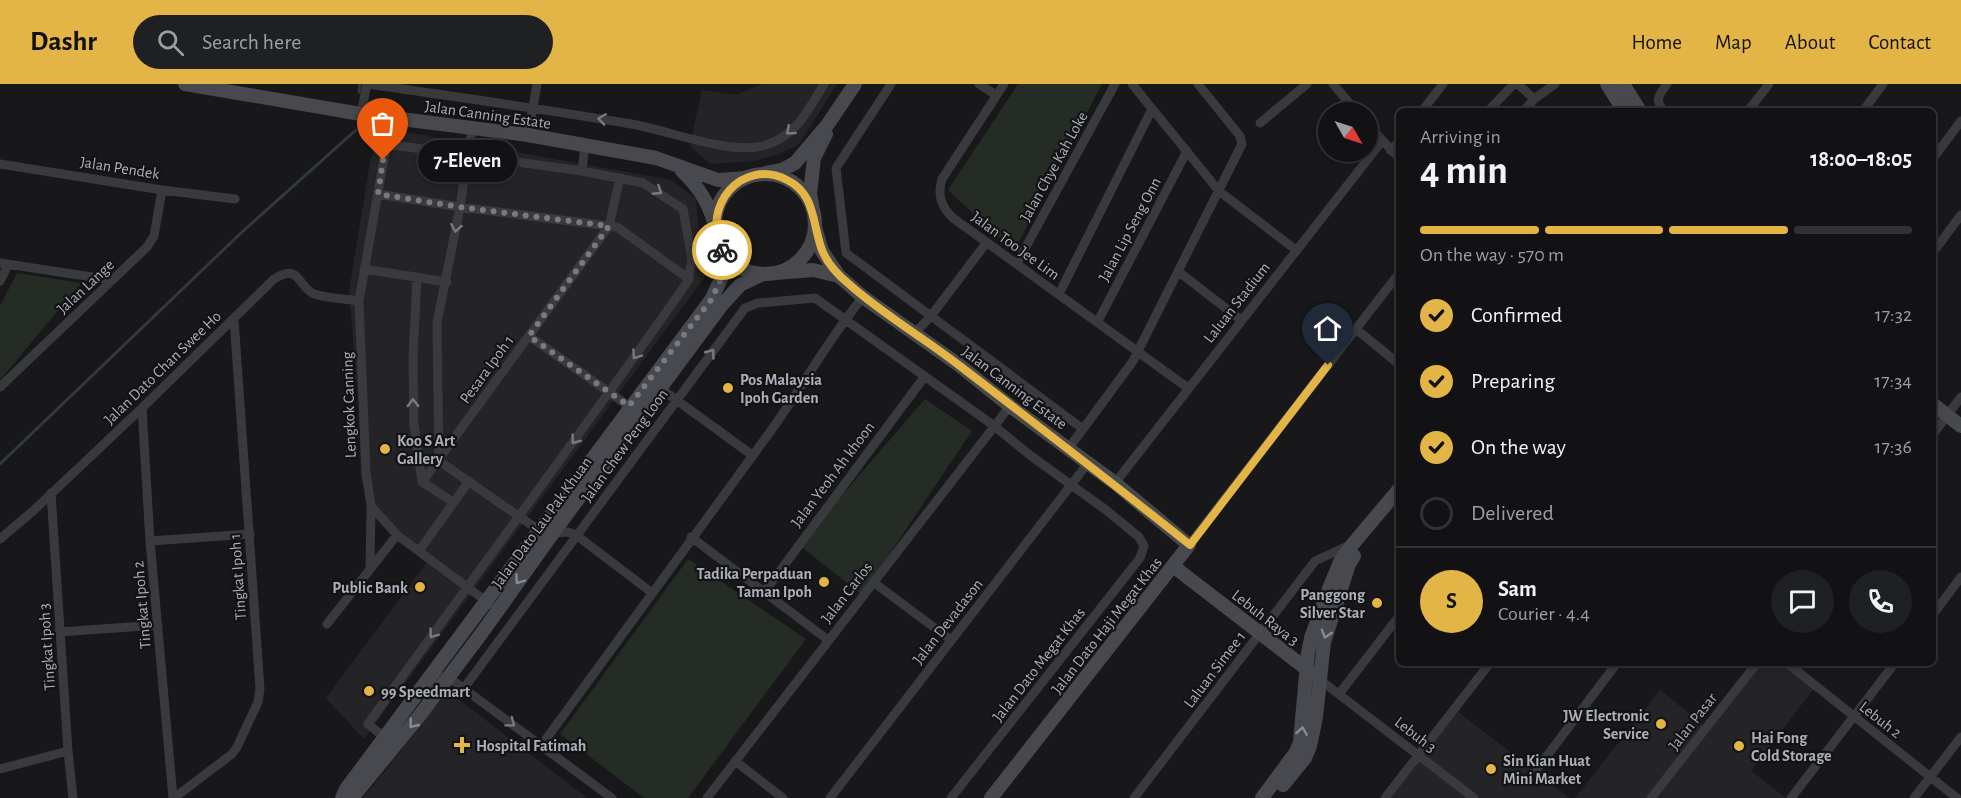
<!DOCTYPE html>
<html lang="en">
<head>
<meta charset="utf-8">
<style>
	:root { --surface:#121214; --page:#1f2022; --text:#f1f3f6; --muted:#9c9ea0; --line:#313234; --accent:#e3b446 }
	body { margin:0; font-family:"Alegreya Sans",sans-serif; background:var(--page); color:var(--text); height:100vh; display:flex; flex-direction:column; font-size:22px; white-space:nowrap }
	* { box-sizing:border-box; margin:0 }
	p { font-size:20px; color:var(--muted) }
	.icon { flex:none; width:33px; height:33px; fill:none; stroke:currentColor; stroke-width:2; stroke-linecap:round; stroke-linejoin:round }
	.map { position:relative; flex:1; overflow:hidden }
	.details { position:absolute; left:1396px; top:24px; width:540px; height:558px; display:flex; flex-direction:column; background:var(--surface); border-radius:9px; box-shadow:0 3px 9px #0003,0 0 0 2px var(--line) }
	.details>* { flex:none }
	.needle { width:39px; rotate:129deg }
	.fabs { position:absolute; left:1318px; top:18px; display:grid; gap:12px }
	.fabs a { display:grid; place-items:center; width:60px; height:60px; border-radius:50%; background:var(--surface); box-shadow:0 3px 9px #0003,0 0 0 2px var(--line); font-size:30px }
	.pin { position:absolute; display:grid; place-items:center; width:51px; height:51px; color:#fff; margin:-62px -26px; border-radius:50% 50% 50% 0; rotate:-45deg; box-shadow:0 0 6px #0007 }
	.pin .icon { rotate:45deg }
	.courier { position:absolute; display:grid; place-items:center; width:60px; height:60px; margin:-30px; border:4px solid #e3b446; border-radius:50%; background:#fff; color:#222; box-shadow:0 2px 8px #0007 }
	.bubble { position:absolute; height:42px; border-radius:21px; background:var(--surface); box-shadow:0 3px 9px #0003,0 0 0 2px var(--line); font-size:20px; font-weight:600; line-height:42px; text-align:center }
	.summary em { font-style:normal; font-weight:600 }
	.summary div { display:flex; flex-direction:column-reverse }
	.summary { display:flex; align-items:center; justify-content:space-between; height:102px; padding:0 24px }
	h1 { font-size:39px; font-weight:600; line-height:45px }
	.bar { display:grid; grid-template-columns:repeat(4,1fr); gap:9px 6px; align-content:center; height:72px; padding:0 24px }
	.bar i { height:8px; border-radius:4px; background:var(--line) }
	.bar .selected { background:var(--accent) }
	.bar p { grid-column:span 4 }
	.line { display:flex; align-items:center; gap:15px; padding:0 24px; border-top:2px solid var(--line) }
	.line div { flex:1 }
	.round { display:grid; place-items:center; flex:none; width:63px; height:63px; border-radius:32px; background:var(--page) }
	ol { padding:0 24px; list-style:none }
	li { display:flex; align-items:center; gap:18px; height:66px }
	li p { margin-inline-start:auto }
	li .icon { padding:6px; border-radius:50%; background:var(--accent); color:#111; stroke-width:4 }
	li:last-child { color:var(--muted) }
	li i { width:33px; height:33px; border:3px solid var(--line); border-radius:50% }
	header { display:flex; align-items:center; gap:36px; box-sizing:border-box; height:84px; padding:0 30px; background:var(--accent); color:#111 }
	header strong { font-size:28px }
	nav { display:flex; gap:33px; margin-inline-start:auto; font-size:21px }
	.search { width:420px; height:54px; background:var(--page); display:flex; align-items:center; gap:15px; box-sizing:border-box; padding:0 21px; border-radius:33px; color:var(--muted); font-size:22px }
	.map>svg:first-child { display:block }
</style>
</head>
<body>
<header>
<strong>Dashr</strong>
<div class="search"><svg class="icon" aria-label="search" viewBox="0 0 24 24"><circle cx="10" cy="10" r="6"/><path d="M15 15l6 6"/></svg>Search here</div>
<nav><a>Home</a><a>Map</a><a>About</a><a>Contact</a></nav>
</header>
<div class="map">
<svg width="1961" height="714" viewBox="0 0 1961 714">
	<rect width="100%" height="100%" fill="#18181a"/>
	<!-- built -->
	<path fill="#242427" d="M 762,0 L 837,0 L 799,60 L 780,70 L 754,77 L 710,80 L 690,62 L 702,6 L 736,11 Z
		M 379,43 L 671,96 L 696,115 L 704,194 L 364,655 L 326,614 L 431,473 L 383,436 L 361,398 L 359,326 L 349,207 L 369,84 Z
		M 1758,579 L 1784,579 L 1815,603 L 1751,687 L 1786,714 L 1575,714 L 1660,606 L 1707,644 Z
		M 448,607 L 587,714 L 363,714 Z
		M 1456,626 L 1569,714 L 1385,714 Z"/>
	<!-- green -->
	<path fill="#242c25" d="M 1018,0 L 1102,0 L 1014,167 L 948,106 Z
		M 17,189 L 81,199 L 0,296 L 0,222 Z
		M 925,315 L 972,347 L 862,511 L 799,461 Z
		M 688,475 L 806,555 L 688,714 L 644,714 L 560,650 Z"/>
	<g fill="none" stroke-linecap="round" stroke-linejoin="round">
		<!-- stream -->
		<path stroke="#31383f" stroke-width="3" d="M 359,8 L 360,0
			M 0,380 L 242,148 L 356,46"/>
		<!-- street -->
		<path stroke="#393a3e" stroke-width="9" d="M 369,0 C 456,13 544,25 631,40 C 668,46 730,72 766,61 C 796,52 809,25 824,0
			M 891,0 L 836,84 L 846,169 L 1083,345 L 1133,277 L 1242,60 L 1240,52 L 1198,0
			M 979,0 L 996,11
			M 1004,0 L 942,95 C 937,111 941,123 953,134 L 1188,304
			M 1132,0 L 1219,107 L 1296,166
			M 1333,0 L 1357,28
			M 1518,0 L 1534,15
			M 1422,27 L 1443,0
			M 1488,27 L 1514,0
			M 1524,27 L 1534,15 L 1555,0
			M 1664,27 C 1654,16 1659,11 1667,0
			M 1748,27 L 1769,0
			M 1863,27 L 1883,0
			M 361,30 L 367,0
			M 391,34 L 359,217 L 366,388 L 371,422 L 397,451 L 490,520
			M 1260,39 L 1307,0
			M 1368,41 L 1400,75
			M 528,51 L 537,0
			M 1391,67 L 1400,56
			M 1934,73 L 1961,37
			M 0,80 L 162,106 L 235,115
			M 582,87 L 585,61
			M 378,110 L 460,123 L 617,143 L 689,195
			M 1934,167 L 1961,131
			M 0,179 L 112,196
			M 1017,179 L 1115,0
			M 364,185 L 447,198
			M 1179,188 L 1241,236
			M 417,194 L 413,273 L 414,341 L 422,398 L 453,418
			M 0,197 L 8,181
			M 1059,210 L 1152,25
			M 1098,237 L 1187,67
			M 1356,245 L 1400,281
			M 915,249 L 931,232 L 987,158
			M 529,252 L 633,325
			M 0,303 L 147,163 L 154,152 L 162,106
			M 657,307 L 660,304 L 752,371
			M 142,324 L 150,457 L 173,714
			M 1934,349 L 1961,313
			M 1068,365 L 1083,345
			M 439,377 L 437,239 L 460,123 L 472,45
			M 439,377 L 543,449
			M 422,398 L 609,142 L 620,94
			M 1115,399 L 1382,57
			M 51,409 L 68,667 L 73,714
			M 553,449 L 568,448 L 576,451 L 651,508
			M 691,453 L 828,556
			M 0,455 L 33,427 L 142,324 L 274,195 C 299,179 297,200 312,209 C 322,214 347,215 359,217
			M 150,457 L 250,450
			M 1189,461 L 1400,188
			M 419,467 L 469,397
			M 370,485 L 371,422
			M 873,498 L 951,556
			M 765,507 L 925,292
			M 1934,529 L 1961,493
			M 327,540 L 397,451
			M 59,548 L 158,541
			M 1787,579 L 1957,714
			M 1319,595 L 1474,714
			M 429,603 L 439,593 L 448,593 L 612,714
			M 464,604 L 745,224 L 758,219 L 815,214 L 993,341 L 1031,372 L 1106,426 L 1139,453 L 1144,462 L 1140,474 L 951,714
			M 1339,610 L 1400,531
			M 385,654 L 368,640 C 474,492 584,346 688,197 L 692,175 L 683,125 L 643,99 L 582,87 L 386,60
			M 541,662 C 617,557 693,452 770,348 C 802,304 828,255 863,213
			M 735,677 L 783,714
			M 0,685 L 68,667
			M 1537,685 L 1617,579
			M 174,714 L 232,670 L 237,663 L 258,618 L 260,605 L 234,235
			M 707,714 L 1010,322
			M 830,714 L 1088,379
			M 1134,714 L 1315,477 L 1350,461
			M 1385,714 L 1490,579
			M 1651,714 L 1757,579
			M 1791,714 L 1895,579
			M 1914,714 L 1961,653"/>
		<!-- secondary -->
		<path stroke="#47494e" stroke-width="14" d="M 185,0 L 361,30 L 528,51 L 656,74 L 718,96 L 746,94
			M 1607,0 L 1624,27
			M 1623,0 L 1640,27
			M 682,87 C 698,102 708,117 714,138
			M 766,89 L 782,86 L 795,79 L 828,40 L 855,0
			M715 140a50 50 0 1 1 100 0a50 50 0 1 1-100 0Z
			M 812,121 L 810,110 L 814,74 L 826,50
			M 815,143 L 822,167 L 839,192
			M 776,189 L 813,186 L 839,192 L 863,213 L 959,281 L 1010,322 L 1115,399 L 1189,461 L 991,714
			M 1934,321 L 1961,342
			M 1173,482 L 1313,590
			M 1283,701 L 1305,674 L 1310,662 L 1316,633 L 1324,558 L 1349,480 L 1354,472
			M 342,714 L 346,705 L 711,216 L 721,195 L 723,168
			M 352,714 L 420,631 L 481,550 L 553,449 L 721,222 L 740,201 L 763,190
			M 1262,714 L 1296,668 L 1300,658 L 1308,569 L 1311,554 L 1330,502 L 1341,476 L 1352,461 L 1400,404"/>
	</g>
	<!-- one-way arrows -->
	<defs><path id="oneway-chevron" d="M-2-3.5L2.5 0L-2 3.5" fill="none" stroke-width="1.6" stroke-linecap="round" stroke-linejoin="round" transform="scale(1.5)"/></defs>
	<g stroke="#787a81">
		<use href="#oneway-chevron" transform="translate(602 35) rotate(-172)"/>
		<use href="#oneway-chevron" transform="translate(790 47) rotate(139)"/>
		<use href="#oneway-chevron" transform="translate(658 107) rotate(33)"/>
		<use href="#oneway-chevron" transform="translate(456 144) rotate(100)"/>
		<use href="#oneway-chevron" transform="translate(711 269) rotate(-53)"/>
		<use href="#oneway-chevron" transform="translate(636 271) rotate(125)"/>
		<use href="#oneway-chevron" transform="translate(413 319) rotate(-91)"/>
		<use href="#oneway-chevron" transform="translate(575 356) rotate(127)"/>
		<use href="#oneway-chevron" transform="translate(433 550) rotate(126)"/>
		<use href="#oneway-chevron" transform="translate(511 639) rotate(37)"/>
	</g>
	<g stroke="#888b93">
		<use href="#oneway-chevron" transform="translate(519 496) rotate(125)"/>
		<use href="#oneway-chevron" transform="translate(1326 550) rotate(107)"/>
		<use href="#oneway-chevron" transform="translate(413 640) rotate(129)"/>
		<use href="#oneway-chevron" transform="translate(1302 647) rotate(-81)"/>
	</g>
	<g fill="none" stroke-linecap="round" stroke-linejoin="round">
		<!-- done -->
		<path stroke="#787a81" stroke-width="6" stroke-dasharray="0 10.8" d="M 383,76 L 378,110 L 460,123 L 609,142 L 529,252 L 629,322 L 711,216 L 721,195 L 722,166"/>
		<!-- route -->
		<path stroke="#e3b446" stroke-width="8" d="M 722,166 C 701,122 742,73 787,96 C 816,110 812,140 822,166 C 827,179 839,192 850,201 C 884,231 924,254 960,282 C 1037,341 1114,400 1190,461 L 1328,281"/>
	</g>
	<!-- markers -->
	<g fill="#e3b446" stroke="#131315" stroke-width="2">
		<circle cx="728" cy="304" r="6"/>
		<circle cx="385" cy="365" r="6"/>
		<circle cx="824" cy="498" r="6"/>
		<circle cx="420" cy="503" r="6"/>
		<circle cx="1377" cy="519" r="6"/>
		<circle cx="369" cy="607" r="6"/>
		<circle cx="1661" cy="640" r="6"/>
		<path d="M459 652h6v6h6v6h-6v6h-6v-6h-6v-6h6z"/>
		<circle cx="1739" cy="662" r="6"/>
		<circle cx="1491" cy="685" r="6"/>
	</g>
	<g text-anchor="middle" stroke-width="4.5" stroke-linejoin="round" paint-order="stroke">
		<!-- street labels -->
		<g font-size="16" fill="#abafb8" stroke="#131315">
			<text transform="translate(488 30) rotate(8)" y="6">Jalan Canning Estate</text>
			<text transform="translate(1053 82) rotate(-61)" y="6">Jalan Chye Kah Loke</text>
			<text transform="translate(120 83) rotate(9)" y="6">Jalan Pendek</text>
			<text transform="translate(1129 145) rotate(-62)" y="6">Jalan Lip Seng Onn</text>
			<text transform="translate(1016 161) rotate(36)" y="6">Jalan Too Jee Lim</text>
			<text transform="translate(85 202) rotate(-43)" y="6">Jalan Lange</text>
			<text transform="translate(1236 218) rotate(-52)" y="6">Laluan Stadium</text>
			<text transform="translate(162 283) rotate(-44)" y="6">Jalan Dato Chan Swee Ho</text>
			<text transform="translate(486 285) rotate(-54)" y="6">Pesara Ipoh 1</text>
			<text transform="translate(1015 303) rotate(37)" y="6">Jalan Canning Estate</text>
			<text transform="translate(348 321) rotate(-92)" y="6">Lengkok Canning</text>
			<text transform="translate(624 361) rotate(-54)" y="6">Jalan Chew Peng Loon</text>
			<text transform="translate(832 390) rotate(-53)" y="6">Jalan Yeoh Ah khoon</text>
			<text transform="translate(541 438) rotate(-54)" y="6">Jalan Dato Lau Pak Khuan</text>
			<text transform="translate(237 493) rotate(-94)" y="6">Tingkat Ipoh 1</text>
			<text transform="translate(846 508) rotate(-52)" y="6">Jalan Carlos</text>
			<text transform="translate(141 521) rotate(-95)" y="6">Tingkat Ipoh 2</text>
			<text transform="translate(1266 533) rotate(38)" y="6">Lebuh Raya 3</text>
			<text transform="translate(947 537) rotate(-52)" y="6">Jalan Devadason</text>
			<text transform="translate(1106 541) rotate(-52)" y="6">Jalan Dato Haji Megat Khas</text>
			<text transform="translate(46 563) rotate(-94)" y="6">Tingkat Ipoh 3</text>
			<text transform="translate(1038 580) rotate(-52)" y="6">Jalan Dato Megat Khas</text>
			<text transform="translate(1214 585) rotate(-53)" y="6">Laluan Simee 1</text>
			<text transform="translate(1881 635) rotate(38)" y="6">Lebuh 2</text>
			<text transform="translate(1692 637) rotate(-52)" y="6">Jalan Pasar</text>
			<text transform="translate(1416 650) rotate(38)" y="6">Lebuh 3</text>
		</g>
		<!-- poi labels -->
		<g font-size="16" font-weight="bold" fill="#abafb8" stroke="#131315" text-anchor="start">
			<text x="740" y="301">Pos Malaysia<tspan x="740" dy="18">Ipoh Garden</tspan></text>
			<text x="397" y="362">Koo S Art<tspan x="397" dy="18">Gallery</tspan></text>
			<text x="812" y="495" text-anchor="end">Tadika Perpaduan<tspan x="812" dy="18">Taman Ipoh</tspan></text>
			<text x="408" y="509" text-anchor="end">Public Bank</text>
			<text x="1365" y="516" text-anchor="end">Panggong<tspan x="1365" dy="18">Silver Star</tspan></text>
			<text x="381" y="613">99 Speedmart</text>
			<text x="1649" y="637" text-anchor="end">JW Electronic<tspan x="1649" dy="18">Service</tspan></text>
			<text x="1751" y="659">Hai Fong<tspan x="1751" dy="18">Cold Storage</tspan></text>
			<text x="476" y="667">Hospital Fatimah</text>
			<text x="1503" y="682">Sin Kian Huat<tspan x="1503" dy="18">Mini Market</tspan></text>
		</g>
	</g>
</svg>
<div class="fabs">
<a><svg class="needle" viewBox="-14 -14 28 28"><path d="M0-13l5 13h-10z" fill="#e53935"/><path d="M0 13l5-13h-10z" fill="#9c9ea0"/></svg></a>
</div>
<div class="pin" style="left:383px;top:76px;background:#ea580c"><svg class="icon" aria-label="bag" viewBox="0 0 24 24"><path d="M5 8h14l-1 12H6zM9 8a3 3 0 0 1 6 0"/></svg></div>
<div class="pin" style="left:1328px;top:281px;background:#1f2937"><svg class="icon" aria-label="home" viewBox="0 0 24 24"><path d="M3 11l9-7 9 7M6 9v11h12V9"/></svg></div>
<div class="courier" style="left:722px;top:166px"><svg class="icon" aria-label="bike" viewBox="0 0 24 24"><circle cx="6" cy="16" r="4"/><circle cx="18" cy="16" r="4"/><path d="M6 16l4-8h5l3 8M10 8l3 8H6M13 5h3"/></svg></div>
<div class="bubble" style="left:418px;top:56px;width:99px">7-Eleven</div>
<section class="details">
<div class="summary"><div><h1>4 min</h1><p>Arriving in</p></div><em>18:00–18:05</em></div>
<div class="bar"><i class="selected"></i><i class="selected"></i><i class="selected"></i><i></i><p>On the way · 570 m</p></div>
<ol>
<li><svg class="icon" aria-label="check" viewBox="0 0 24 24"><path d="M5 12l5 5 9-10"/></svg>Confirmed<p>17:32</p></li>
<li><svg class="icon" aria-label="check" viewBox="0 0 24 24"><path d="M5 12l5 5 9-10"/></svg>Preparing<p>17:34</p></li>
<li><svg class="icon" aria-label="check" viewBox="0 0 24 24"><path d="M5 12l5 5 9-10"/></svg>On the way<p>17:36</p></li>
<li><i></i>Delivered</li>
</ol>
<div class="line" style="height:108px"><b class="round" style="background:var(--accent);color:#111">S</b><div><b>Sam</b><p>Courier · 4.4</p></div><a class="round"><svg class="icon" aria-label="chat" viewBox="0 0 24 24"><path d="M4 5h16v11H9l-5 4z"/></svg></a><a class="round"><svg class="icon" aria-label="phone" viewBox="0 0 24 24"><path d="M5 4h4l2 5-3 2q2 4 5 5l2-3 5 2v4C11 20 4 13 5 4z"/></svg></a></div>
</section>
</div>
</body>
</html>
